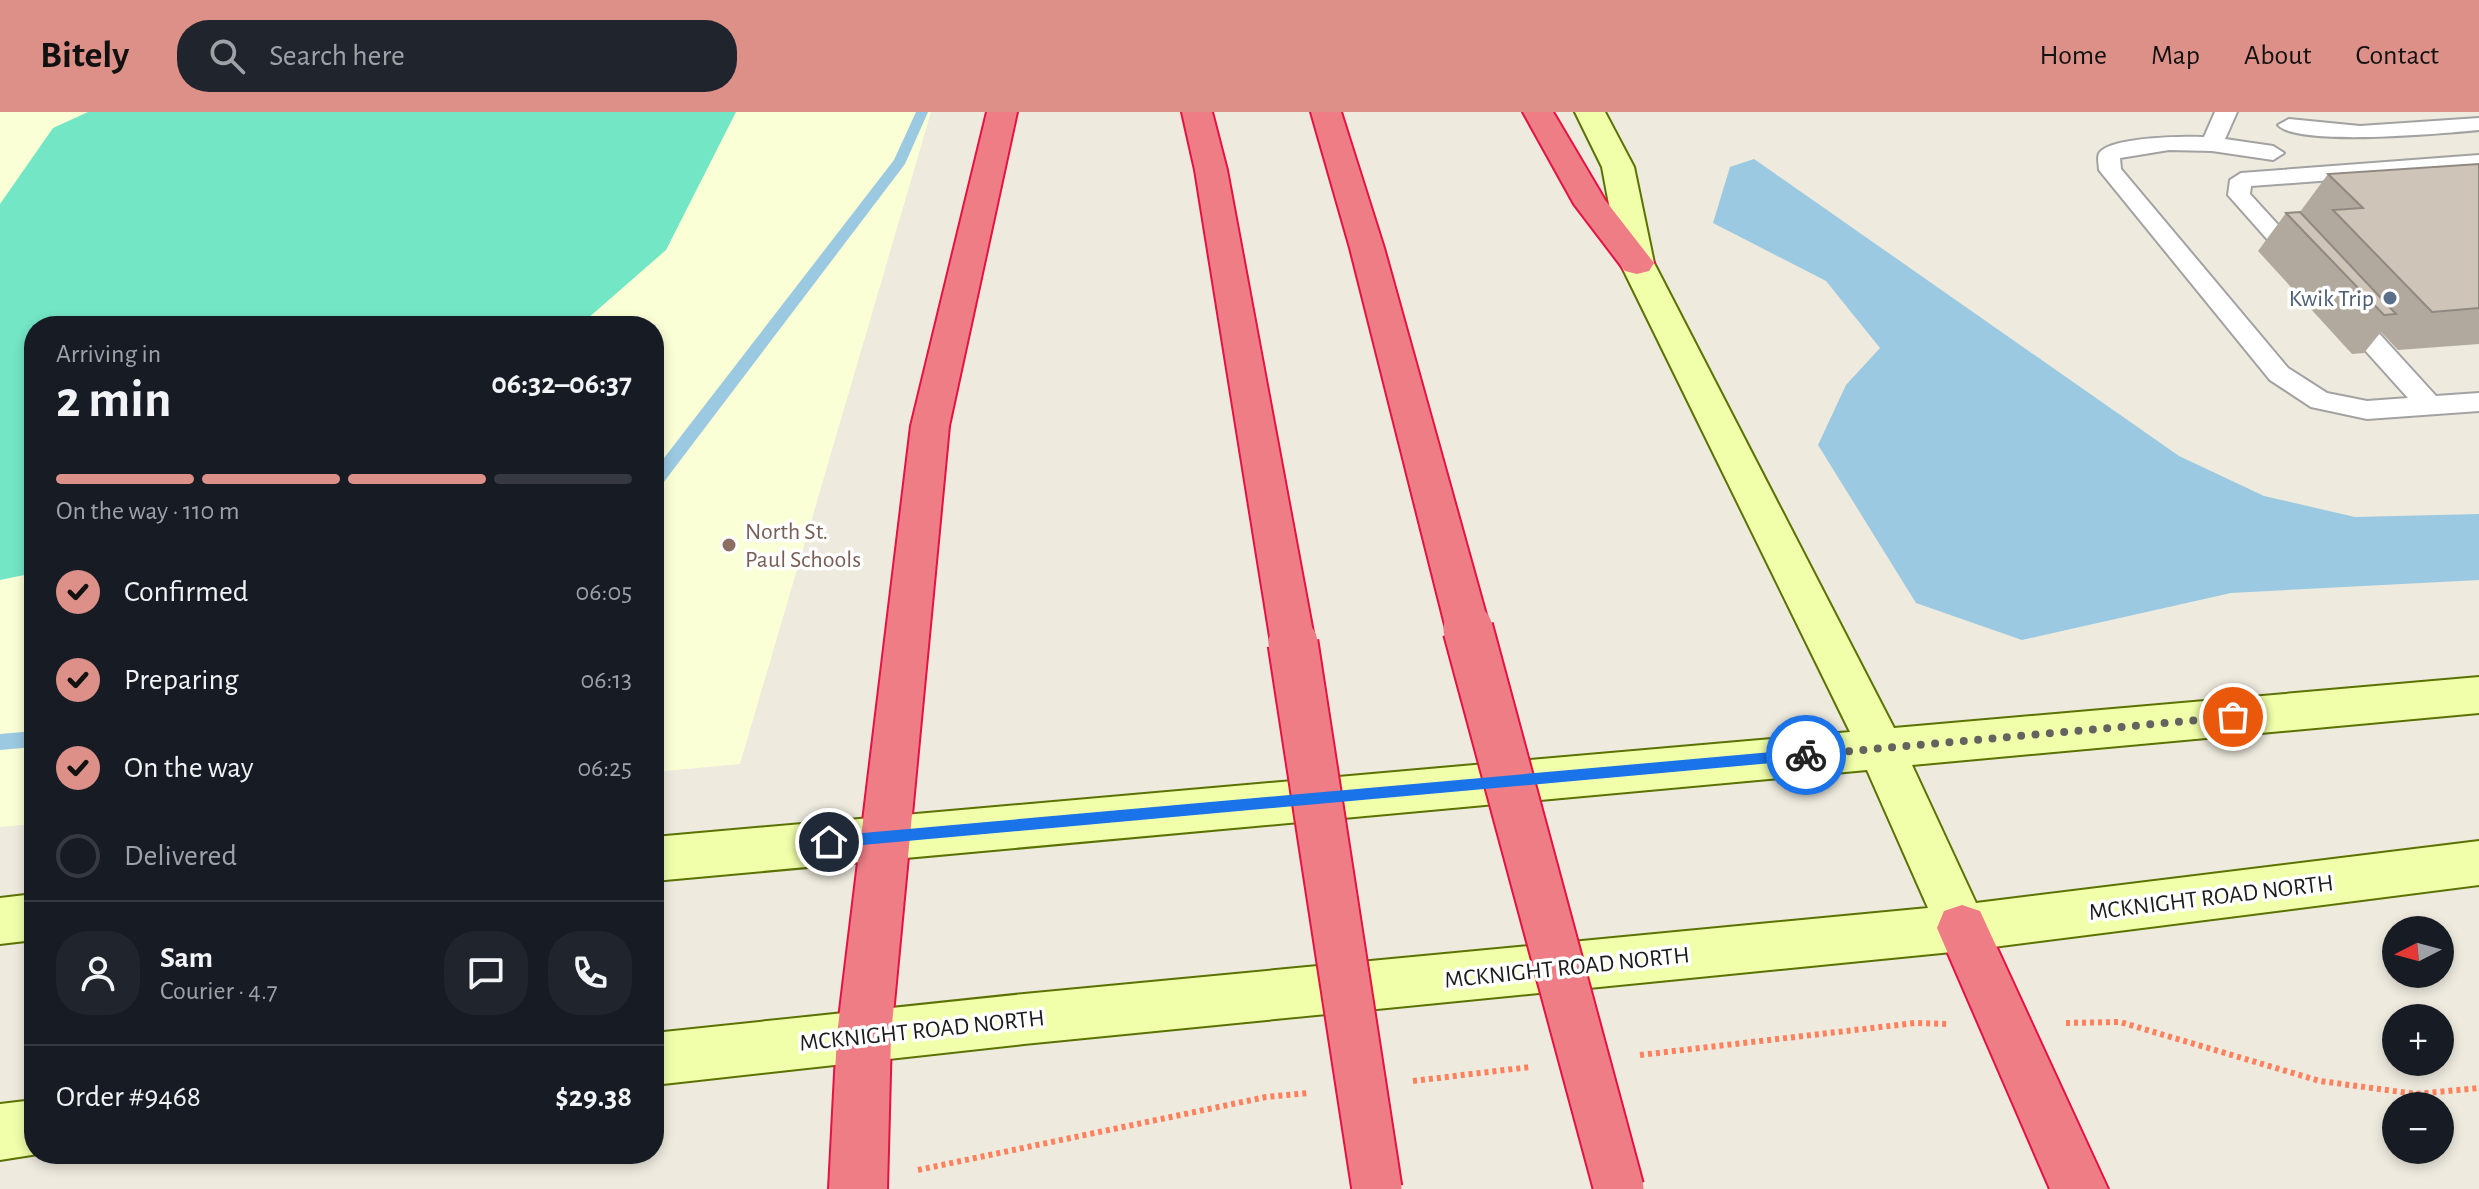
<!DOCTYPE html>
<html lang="en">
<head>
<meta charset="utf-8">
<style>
	:root { --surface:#171b24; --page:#20242c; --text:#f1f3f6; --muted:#9ea1a6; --line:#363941; --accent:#dd9087 }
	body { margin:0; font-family:"Alegreya Sans",sans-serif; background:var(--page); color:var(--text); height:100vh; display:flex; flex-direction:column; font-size:30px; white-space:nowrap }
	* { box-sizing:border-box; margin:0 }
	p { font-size:26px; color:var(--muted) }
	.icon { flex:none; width:44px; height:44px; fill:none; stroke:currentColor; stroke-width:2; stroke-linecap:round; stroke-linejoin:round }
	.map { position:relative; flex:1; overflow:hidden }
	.sheet { position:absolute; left:24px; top:204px; width:640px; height:848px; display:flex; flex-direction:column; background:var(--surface); border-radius:32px; box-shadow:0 4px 12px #0003 }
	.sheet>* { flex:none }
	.needle { width:52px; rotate:264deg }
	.tools { position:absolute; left:2382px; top:804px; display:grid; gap:16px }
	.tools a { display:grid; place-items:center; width:72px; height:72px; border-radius:50%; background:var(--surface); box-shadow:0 4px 12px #0003; font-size:40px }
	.pin { position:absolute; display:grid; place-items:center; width:68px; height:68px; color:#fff; margin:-34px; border:4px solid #fff; border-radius:50%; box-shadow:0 2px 8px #0007 }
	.courier { position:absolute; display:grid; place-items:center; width:80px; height:80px; margin:-40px; border:6px solid #1a73e8; border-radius:50%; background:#fff; color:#222; box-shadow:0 2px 10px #0007 }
	.overview em { font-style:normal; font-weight:700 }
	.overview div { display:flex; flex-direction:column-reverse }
	.overview { display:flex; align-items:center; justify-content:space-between; height:136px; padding:0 32px }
	h1 { font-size:52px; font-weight:700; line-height:60px }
	.bar { display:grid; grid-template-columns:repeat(4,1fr); gap:12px 8px; align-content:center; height:96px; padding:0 32px }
	.bar i { height:10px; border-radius:6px; background:var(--line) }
	.bar .selected { background:var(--accent) }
	.bar p { grid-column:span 4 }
	.line { display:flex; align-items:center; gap:20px; padding:0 32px; border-top:2px solid var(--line) }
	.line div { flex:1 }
	.round { display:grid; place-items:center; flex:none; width:84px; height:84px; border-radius:32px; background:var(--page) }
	ol { padding:0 32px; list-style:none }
	li { display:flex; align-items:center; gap:24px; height:88px }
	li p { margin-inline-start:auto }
	li .icon { padding:8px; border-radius:50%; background:var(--accent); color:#111; stroke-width:4 }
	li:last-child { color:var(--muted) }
	li i { width:44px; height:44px; border:4px solid var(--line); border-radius:50% }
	header { display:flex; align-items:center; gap:48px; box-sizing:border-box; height:112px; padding:0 40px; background:var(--accent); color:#111 }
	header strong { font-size:38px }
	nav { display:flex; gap:44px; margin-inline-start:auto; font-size:28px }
	.search { width:560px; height:72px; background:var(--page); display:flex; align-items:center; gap:20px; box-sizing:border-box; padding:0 28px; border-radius:32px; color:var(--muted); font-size:30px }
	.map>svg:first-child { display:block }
</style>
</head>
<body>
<header>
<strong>Bitely</strong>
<div class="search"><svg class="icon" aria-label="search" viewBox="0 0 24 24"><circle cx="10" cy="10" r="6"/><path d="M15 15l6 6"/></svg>Search here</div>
<nav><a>Home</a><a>Map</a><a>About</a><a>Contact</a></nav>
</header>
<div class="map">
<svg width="2479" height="1077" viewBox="0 0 2479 1077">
	<rect width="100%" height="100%" fill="#eeeade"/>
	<!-- education -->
	<path fill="#faffd6" d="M 0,0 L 931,0 L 740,652 L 654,660 L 654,214 L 34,214 L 34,712 L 0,715 Z"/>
	<!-- pitch -->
	<path fill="#73e6c6" d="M 88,0 L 736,0 L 666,138 L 579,214 L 34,214 L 34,461 L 0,468 L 0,92 L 53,16 Z"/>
	<!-- water -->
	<path fill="#9ac9e1" d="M 1754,47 L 2179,344 L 2264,384 L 2355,405 L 2479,402 L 2479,468 L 2231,481 L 2022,528 L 1916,491 L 1818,333 L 1846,273 L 1880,236 L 1826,169 L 1713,111 L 1730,55 Z"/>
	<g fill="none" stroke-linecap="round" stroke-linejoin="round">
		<!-- stream -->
		<path fill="#9ac9e1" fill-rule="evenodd" d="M 916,0 L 928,0 L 905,52 L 660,375 L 654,377 L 654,359 L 894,48 Z
			M 34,619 L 34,635 L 0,638 L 0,622 Z"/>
		<defs>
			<path id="lane" d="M 2215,0 L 2237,0 L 2225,27 L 2273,34 L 2284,41 L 2273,48 L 2212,39 L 2169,38 L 2120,46 L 2121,57 L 2288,256 L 2327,281 L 2367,289 L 2408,286 L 2337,207 L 2334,201 L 2337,195 L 2355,195 L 2436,284 L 2479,281 L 2479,299 L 2367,307 L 2311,295 L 2270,268 L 2099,58 C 2099,52 2096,43 2101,39 C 2116,25 2183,24 2204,25 Z
				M 2479,6 L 2479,18 C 2446,21 2297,35 2278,13 L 2289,7 L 2360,14 Z
				M 2479,43 L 2479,57 L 2251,74 L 2250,82 L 2310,148 L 2306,153 L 2290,153 L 2228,83 L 2230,68 L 2241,61 Z"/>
			<path id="secondary" d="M 1575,0 L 1605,0 L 1634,55 L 1654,151 L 1894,616 L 2479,565 L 2479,601 L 1912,653 L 1976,791 L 2479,729 L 2479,773 L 1962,839 L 1024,932 L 654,973 L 654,921 L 1024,882 L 1928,796 L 1867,658 L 654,769 L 654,725 L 1850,620 L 1620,151 L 1602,55 Z
				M 34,782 L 34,828 L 0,832 L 0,786 Z
				M 34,988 L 34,1042 L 38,1042 L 0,1048 L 0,992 Z"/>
			<path id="highway" d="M 987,0 L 1017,0 L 949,314 L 891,923 L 887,1077 L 829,1077 L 837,923 L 911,314 Z
				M 1182,0 L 1212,0 L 1227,58 L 1315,531 L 1308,543 L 1293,548 L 1278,543 L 1271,531 L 1195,58 Z
				M 1311,0 L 1341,0 L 1384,136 L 1490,517 L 1483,529 L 1468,534 L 1453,529 L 1446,517 L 1350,136 Z
				M 1523,0 L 1553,0 L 1605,88 L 1654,151 L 1649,159 L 1637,162 L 1625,159 L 1574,92 Z
				M 1962,793 L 1980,799 L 2108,1077 L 2050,1077 L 1937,816 L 1944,799 Z"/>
		</defs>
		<!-- lane casing -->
		<use href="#lane" stroke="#a2a2a2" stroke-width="4"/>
		<!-- secondary casing -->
		<use href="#secondary" stroke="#5a7300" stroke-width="4"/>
		<!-- highway casing -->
		<use href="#highway" stroke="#e51243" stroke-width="4"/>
		<!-- path -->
		<path stroke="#ff815e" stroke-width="6" stroke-dasharray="4 4" stroke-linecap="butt" d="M 2066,911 L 2120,910 L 2320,969 L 2416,982 L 2479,976
			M 1640,943 L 1915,911 L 1948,912
			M 1413,969 L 1530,955
			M 918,1058 L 1266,985 L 1308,981"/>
		<!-- lane -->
		<use href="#lane" fill="#fff" fill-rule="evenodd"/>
		<!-- secondary -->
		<use href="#secondary" fill="#f1ffab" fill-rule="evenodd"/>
		<!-- highway -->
		<use href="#highway" fill="#ee7d85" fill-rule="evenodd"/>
		<defs>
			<path id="highway-bridge" d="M 1468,517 L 1619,1077
				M 1293,531 L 1377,1077"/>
		</defs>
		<!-- highway-bridge casing -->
		<use href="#highway-bridge" stroke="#e51243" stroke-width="53" stroke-linecap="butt"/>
		<!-- highway-bridge -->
		<use href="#highway-bridge" stroke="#ee7d85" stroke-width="49"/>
	</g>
	<!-- wall -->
	<path fill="#b1a99e" d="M 2479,52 L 2479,232 L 2398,238 L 2381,220 L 2364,241 L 2352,242 L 2258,139 L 2286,101 L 2300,100 L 2328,62 Z"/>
	<!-- building -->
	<path fill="#cec4b8" stroke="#908981" stroke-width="2" d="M 2479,52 L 2479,196 L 2432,200 L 2333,98 L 2363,96 L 2328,62 Z
		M 2300,100 L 2396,202 L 2384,203 L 2286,101 Z"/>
	<!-- route -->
	<path fill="#1a73e8" d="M 1806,637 L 1813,643 L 1806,648 L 829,736 L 822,730 L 829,724 Z"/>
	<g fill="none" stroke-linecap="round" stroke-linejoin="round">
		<!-- done -->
		<path stroke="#65635f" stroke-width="8" stroke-dasharray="0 14.4" d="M 1806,643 L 2233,605"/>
	</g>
	<!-- markers -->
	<circle fill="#5c6f8a" stroke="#fff" stroke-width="3" cx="2390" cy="186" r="8"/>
	<circle fill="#8d6e63" stroke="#fff" stroke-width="3" cx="729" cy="433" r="8"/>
	<g text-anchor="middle" stroke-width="7" stroke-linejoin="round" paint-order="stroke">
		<!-- service labels -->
		<g font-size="24" fill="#4e5e75" stroke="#fff" text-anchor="end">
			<text x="2374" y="194">Kwik Trip</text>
		</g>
		<!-- education labels -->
		<g font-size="24" fill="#785e54" stroke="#fff" text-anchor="start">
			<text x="745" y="427">North St.<tspan x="745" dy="28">Paul Schools</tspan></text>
		</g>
		<!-- street labels -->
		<g font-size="24" fill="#1b1b1b" stroke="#fff">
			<text transform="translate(2211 785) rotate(-7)" y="8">MCKNIGHT ROAD NORTH</text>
			<text transform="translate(1567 855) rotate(-6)" y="8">MCKNIGHT ROAD NORTH</text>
			<text transform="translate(922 918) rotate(-6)" y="8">MCKNIGHT ROAD NORTH</text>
		</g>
	</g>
</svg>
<div class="tools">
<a><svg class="needle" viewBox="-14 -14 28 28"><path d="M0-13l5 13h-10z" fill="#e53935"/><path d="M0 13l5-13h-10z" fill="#9ea1a6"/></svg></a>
<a>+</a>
<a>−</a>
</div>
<div class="pin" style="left:2233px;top:605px;background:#ea580c"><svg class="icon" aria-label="bag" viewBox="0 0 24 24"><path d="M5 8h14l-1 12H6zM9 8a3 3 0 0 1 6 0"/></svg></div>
<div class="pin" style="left:829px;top:730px;background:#1f2937"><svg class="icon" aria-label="home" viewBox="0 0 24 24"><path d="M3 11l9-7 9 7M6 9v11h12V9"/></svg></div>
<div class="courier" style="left:1806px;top:643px"><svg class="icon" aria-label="bike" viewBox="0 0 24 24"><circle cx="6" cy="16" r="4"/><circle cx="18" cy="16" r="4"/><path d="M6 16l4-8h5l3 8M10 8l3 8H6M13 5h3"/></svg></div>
<section class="sheet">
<div class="overview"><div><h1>2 min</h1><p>Arriving in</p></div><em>06:32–06:37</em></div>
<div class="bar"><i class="selected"></i><i class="selected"></i><i class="selected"></i><i></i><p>On the way · 110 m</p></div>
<ol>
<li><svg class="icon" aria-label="check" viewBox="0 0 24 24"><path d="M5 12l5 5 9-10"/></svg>Confirmed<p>06:05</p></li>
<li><svg class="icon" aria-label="check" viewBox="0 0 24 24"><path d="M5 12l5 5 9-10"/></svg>Preparing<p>06:13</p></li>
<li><svg class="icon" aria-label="check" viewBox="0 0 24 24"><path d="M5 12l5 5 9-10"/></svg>On the way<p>06:25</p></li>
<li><i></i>Delivered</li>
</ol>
<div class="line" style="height:144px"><a class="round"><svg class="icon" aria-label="person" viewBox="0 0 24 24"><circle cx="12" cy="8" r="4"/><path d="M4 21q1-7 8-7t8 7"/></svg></a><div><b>Sam</b><p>Courier · 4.7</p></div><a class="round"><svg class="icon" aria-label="chat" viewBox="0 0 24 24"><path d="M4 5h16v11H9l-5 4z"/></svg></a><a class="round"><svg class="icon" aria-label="phone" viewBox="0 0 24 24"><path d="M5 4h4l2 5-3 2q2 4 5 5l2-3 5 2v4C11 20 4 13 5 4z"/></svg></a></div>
<div class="line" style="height:104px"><div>Order #9468</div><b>$29.38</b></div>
</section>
</div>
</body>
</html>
